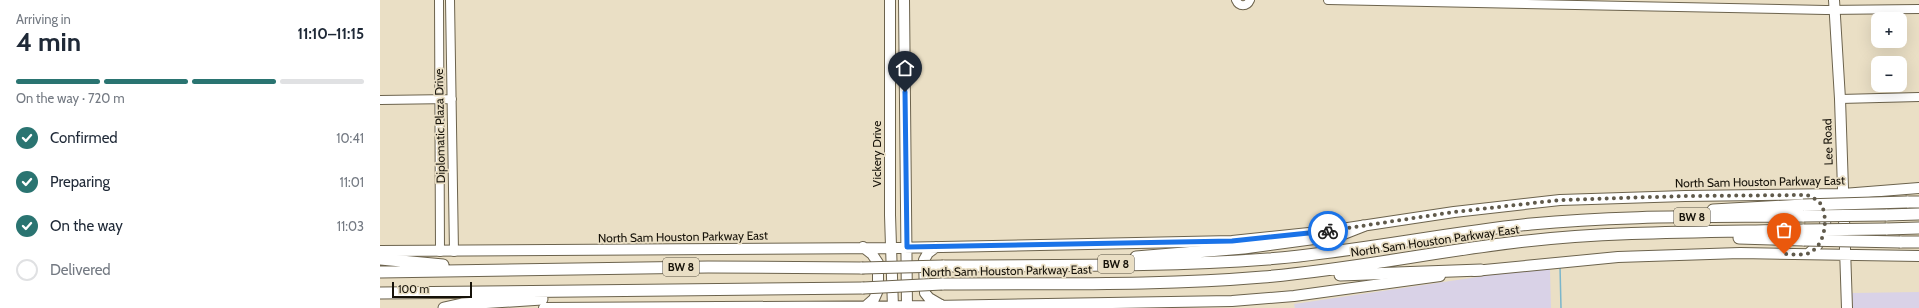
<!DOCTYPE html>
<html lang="en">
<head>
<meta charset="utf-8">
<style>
	:root { --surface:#fff; --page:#f6f6f7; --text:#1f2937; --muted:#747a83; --line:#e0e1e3; --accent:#2a7471 }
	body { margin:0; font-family:Cabin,sans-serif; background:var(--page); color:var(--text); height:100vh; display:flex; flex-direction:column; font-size:15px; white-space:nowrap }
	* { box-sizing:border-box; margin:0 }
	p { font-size:13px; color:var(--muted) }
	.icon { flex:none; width:22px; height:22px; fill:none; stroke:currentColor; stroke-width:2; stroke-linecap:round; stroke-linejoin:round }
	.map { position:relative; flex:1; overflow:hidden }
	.details { display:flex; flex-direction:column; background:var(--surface); width:380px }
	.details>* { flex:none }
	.tools { position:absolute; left:1491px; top:12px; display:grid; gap:8px }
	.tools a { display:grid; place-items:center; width:36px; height:36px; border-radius:8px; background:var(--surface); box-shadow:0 4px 16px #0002; font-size:20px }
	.scale { position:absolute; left:12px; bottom:10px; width:80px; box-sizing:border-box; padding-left:4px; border:2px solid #161209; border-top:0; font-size:11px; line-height:14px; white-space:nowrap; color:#161209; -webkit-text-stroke:3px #eadfc5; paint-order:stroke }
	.pin { position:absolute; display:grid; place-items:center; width:34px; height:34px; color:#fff; margin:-41px -17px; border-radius:50% 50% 50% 0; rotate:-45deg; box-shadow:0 0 4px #0007 }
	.pin .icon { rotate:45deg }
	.courier { position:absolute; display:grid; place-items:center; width:40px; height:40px; margin:-20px; border:3px solid #1a73e8; border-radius:50%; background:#fff; color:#222; box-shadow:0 1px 5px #0007 }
	.head em { font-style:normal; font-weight:800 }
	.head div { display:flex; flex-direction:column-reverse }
	.head { display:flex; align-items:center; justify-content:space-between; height:68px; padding:0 16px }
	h1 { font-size:26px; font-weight:800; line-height:30px }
	.bar { display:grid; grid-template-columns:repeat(4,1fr); gap:6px 4px; align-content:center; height:48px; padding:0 16px }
	.bar i { height:5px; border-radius:3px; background:var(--line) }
	.bar .on { background:var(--accent) }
	.bar p { grid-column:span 4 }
	ol { padding:0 16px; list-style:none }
	li { display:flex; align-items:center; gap:12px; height:44px }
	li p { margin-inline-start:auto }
	li .icon { padding:4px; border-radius:50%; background:var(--accent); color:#fff; stroke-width:4 }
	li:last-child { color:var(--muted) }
	li i { width:22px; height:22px; border:2px solid var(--line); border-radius:50% }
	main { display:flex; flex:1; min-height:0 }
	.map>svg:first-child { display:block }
</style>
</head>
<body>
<main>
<section class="details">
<div class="head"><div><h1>4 min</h1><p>Arriving in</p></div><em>11:10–11:15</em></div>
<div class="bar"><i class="on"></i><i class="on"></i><i class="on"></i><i></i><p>On the way · 720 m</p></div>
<ol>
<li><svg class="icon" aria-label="check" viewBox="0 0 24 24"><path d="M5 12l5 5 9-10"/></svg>Confirmed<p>10:41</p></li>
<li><svg class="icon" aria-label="check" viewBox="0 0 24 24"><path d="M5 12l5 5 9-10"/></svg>Preparing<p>11:01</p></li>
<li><svg class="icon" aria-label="check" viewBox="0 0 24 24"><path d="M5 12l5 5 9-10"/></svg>On the way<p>11:03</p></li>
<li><i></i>Delivered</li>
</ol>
</section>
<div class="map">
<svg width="1539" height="308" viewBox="0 0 1539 308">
	<rect width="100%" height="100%" fill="#eadfc5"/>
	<!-- industrial -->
	<path fill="#d9d2e7" d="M 1170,269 L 1171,308 L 915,308 L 914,304 L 1118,274 Z
		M 1539,292 L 1539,308 L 1473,308 L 1472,293 Z"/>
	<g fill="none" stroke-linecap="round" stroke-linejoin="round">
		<!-- stream -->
		<path stroke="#7bb6cb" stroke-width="1.5" d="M 1180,266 L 1181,308"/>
		<defs>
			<path id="minor" d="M 59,0 L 60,252
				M 70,0 L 74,252
				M 856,0 C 859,7 867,7 870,0
				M 948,0 L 1446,10 L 1539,9
				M 1460,99 L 1539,97
				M 0,100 L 72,99"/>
			<path id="major" d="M 510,0 L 510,215 L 513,308
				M 524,0 L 527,308
				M 1454,0 L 1460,99 L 1467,308
				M 483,247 L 492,254 L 498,263 L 498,290 L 494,299 L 486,306
				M 556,247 L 548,253 L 544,260 L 545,293 L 549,298 L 561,305
				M 0,251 L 511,248 L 852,241 L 948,231 L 1074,212 L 1180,200 L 1305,196 L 1463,194 L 1539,188
				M 1428,254 C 1445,242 1453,214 1435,199
				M 1094,271 L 1238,257 L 1360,253 L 1539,256
				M 164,308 L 553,306 L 852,301 L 914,296 L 1060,276"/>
			<path id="highway" d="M 1527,202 L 1539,202
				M 1333,210 L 1423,205
				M 1506,215 L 1539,214
				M 1506,229 L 1539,228
				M 1359,238 L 1424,240
				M 1520,242 L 1539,242
				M 756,257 L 864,248 L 960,235 L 983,226
				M 0,259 L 63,265
				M 563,266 C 671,265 780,267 888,259 C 976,252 1063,233 1151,224 C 1241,215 1333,217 1424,216
				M 0,272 L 328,267 L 482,268
				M 960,275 L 1101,270
				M 562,284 C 669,283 777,286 883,277 C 968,270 1052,252 1137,242 C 1232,231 1328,232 1424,230
				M 0,293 L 483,288
				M 64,308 L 82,304 L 162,299"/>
		</defs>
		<!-- minor casing -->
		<use href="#minor" stroke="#6c634d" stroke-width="10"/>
		<!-- major casing -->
		<use href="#major" stroke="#6c634d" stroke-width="12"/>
		<!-- highway casing -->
		<use href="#highway" stroke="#6c634d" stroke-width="13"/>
		<!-- minor -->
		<use href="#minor" stroke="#fff" stroke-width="8"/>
		<!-- major -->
		<use href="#major" stroke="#fff" stroke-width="10"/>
		<!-- highway -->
		<use href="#highway" stroke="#fff" stroke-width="11"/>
		<defs>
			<path id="highway-bridge" d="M 1423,205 L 1527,202
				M 1424,216 L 1506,215
				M 1424,230 L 1506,229
				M 1424,240 L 1520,242
				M 482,268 L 563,266
				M 483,288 L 562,284"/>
		</defs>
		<!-- highway-bridge casing -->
		<use href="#highway-bridge" stroke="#6c634d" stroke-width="13" stroke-linecap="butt"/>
		<!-- highway-bridge -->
		<use href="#highway-bridge" stroke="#fff" stroke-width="11"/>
	</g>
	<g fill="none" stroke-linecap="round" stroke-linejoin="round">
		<!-- done -->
		<path stroke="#605a4b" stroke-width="4" stroke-dasharray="0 7.2" d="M 948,231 L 1074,212 L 1180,200 L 1305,196 L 1427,195 C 1433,198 1439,200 1442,206 C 1448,220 1445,246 1429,253 C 1423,256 1411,254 1404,254"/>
		<!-- route -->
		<path stroke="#1a73e8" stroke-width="5" d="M 525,92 L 527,247 L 852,241 L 948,231"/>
	</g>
	<g text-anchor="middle" stroke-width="3.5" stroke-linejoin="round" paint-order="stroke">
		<!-- shield labels -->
		<g fill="#eadfc5" stroke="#565041" stroke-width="1">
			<rect x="1294" y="208" width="36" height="18" rx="3"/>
			<rect x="718" y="255" width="36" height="18" rx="3"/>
			<rect x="283" y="258" width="36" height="18" rx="3"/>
		</g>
		<g font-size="11" font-weight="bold" fill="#161209">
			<text x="1312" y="221">BW 8</text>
			<text x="736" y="268">BW 8</text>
			<text x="301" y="271">BW 8</text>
		</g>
		<!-- street labels -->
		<g font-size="12" fill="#161209" stroke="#eadfc5">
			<text transform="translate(60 126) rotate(-91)" y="4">Diplomatic Plaza Drive</text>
			<text transform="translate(1448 142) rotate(-92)" y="4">Lee Road</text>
			<text transform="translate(497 154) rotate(-90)" y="4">Vickery Drive</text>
			<text transform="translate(1380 182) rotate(-1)" y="4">North Sam Houston Parkway East</text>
			<text transform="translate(303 237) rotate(-1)" y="4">North Sam Houston Parkway East</text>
			<text transform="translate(1055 241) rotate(-8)" y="4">North Sam Houston Parkway East</text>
			<text transform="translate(627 271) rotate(-1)" y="4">North Sam Houston Parkway East</text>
		</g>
	</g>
</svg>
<div class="tools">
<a>+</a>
<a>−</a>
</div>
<div class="scale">100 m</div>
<div class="pin" style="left:1404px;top:254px;background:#ea580c"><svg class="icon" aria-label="bag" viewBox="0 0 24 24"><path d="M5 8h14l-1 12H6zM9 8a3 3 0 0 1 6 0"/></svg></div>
<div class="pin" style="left:525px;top:92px;background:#1f2937"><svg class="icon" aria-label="home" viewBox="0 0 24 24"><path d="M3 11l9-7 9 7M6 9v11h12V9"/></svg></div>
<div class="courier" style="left:948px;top:231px"><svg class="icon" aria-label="bike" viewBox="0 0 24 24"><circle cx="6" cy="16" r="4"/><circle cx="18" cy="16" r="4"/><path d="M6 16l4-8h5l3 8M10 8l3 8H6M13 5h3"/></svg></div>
</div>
</main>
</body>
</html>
